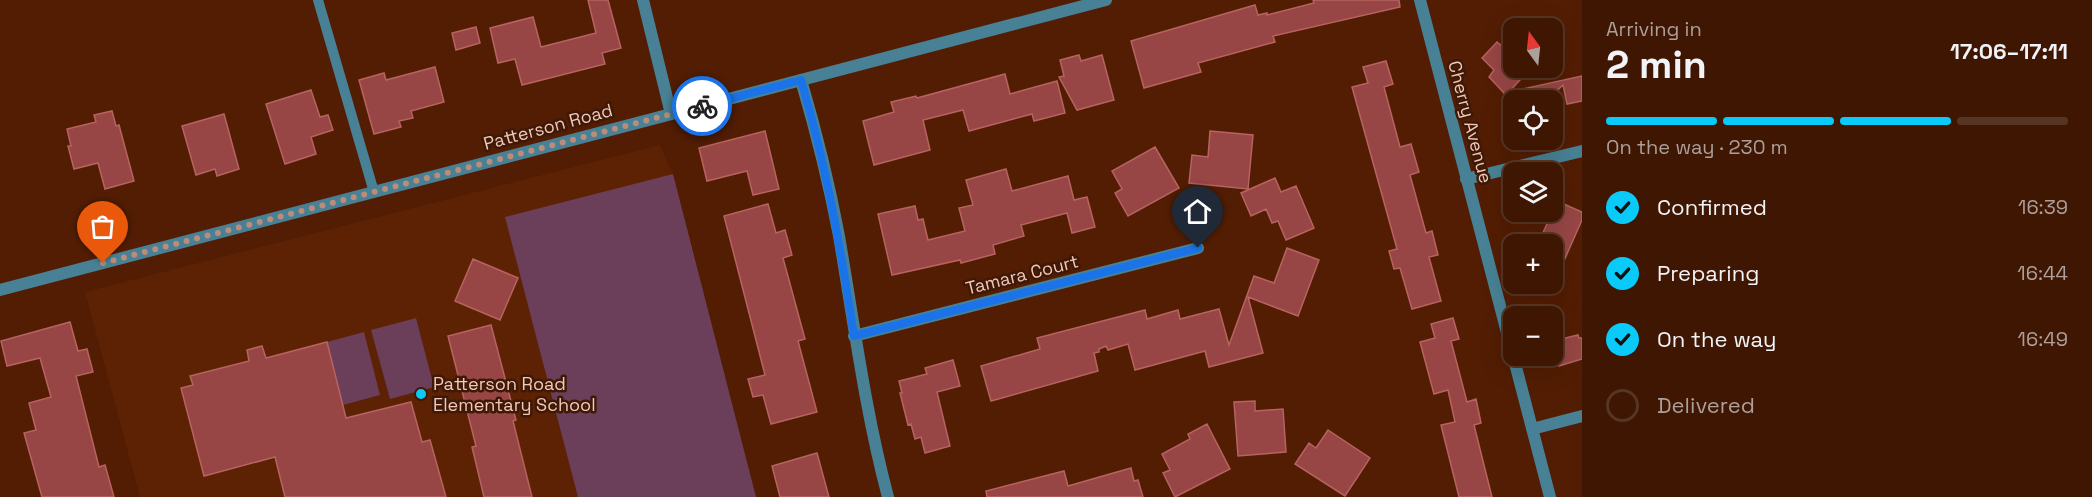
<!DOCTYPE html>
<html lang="en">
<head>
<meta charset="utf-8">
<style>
	:root { --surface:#3e1602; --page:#451f0c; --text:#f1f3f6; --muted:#ad9f99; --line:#573524; --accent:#0acafa }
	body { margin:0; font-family:"Space Grotesk",sans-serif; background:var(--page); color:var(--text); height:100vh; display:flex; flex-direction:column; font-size:22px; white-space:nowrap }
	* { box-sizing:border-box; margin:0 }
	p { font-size:20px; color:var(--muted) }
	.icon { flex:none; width:33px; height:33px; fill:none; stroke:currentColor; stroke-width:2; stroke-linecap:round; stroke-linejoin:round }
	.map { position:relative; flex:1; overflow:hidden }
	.drawer { display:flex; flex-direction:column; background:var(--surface); width:510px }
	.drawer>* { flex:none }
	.needle { width:39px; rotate:345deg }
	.fabs { position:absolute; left:1503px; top:18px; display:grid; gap:12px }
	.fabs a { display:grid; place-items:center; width:60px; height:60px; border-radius:12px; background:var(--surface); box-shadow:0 6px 24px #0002,0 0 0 2px var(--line); font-size:30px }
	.pin { position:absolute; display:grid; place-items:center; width:51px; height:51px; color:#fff; margin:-62px -26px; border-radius:50% 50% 50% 0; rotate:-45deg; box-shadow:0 0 6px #0007 }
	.pin .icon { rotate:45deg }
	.courier { position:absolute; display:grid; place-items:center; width:60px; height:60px; margin:-30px; border:4px solid #1a73e8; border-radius:50%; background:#fff; color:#222; box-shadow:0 2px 8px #0007 }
	.summary em { font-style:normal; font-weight:800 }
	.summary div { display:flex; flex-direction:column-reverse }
	.summary { display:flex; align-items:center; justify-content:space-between; height:102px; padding:0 24px }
	h1 { font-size:39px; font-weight:800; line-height:45px }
	.bar { display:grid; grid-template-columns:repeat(4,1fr); gap:9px 6px; align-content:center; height:72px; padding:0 24px }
	.bar i { height:8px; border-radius:4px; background:var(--line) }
	.bar .current { background:var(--accent) }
	.bar p { grid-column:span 4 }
	ol { padding:0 24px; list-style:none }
	li { display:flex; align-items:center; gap:18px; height:66px }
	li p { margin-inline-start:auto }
	li .icon { padding:6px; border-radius:50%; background:var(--accent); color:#111; stroke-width:4 }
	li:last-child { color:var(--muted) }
	li i { width:33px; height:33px; border:3px solid var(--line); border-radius:50% }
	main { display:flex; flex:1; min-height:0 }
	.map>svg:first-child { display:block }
</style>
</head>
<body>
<main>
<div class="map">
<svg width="1582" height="497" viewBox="0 0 1582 497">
	<rect width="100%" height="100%" fill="#521d03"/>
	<!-- built -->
	<path fill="#5d2204" d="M 660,145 L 673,174 L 756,497 L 140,497 L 85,292 Z"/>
	<!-- green -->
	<path fill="#6b3e5a" d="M 673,174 L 756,497 L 578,497 L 505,217 Z
		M 416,318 L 434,387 L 390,399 L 371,330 Z
		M 364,332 L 380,395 L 343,405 L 327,342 Z"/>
	<!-- building -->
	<path fill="#974645" stroke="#b76360" stroke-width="1.5" d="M 588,0 L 608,0 L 621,48 L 602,53 L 605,64 L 522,85 L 515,59 L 498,63 L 490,28 L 533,17 L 541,47 L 596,33 Z
		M 1313,0 L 1399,0 L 1400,7 L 1273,36 L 1275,42 L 1198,63 L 1201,72 L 1144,88 L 1131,41 L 1255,5 L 1258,15 L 1267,13 L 1267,15 L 1314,3 Z
		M 476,27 L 480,43 L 456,50 L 452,33 Z
		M 1497,42 L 1514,56 L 1514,68 L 1531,68 L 1509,92 L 1582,76 L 1582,101 L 1567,104 L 1563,85 L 1547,100 L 1505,100 L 1504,93 L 1489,77 L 1494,70 L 1482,58 Z
		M 1079,55 L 1081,61 L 1102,55 L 1114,100 L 1077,110 L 1059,77 L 1064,76 L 1060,60 Z
		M 1386,61 L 1393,84 L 1384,87 L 1400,147 L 1411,144 L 1419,172 L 1410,175 L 1426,233 L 1432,231 L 1438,255 L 1429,257 L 1441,301 L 1412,309 L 1400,268 L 1394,269 L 1389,251 L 1397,249 L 1352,87 L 1368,83 L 1363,67 Z
		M 435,67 L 444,102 L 411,111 L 413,118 L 399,121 L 401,127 L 374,134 L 359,80 L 384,73 L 386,80 Z
		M 1005,74 L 1010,94 L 1057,81 L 1065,113 L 1034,121 L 1032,114 L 969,131 L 963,110 L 923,120 L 930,150 L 874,165 L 863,121 L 894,112 L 891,102 L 916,96 L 917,98 Z
		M 311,90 L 320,117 L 328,115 L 333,130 L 311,137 L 316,154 L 285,164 L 266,104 Z
		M 112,111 L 116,126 L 119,125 L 134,181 L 105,189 L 98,163 L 74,169 L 68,146 L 71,146 L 67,129 L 96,122 L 94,115 Z
		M 224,114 L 239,169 L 217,176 L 215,169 L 196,175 L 182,126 Z
		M 765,131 L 779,189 L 753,195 L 747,171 L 707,181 L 699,148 Z
		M 1210,131 L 1253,135 L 1248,189 L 1189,183 L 1192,155 L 1208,157 Z
		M 1155,147 L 1179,188 L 1128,216 L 1115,193 L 1122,189 L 1112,171 Z
		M 1006,169 L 1012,191 L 1068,176 L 1074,200 L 1087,197 L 1095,227 L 1072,233 L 1067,213 L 1021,225 L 1024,236 L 993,245 L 995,254 L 961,263 L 960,260 L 892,275 L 878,214 L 915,206 L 918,220 L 923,219 L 928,240 L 965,231 L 959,208 L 973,205 L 966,180 Z
		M 1275,178 L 1281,192 L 1296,186 L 1314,228 L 1286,240 L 1278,221 L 1272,223 L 1266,209 L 1251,216 L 1241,193 Z
		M 1557,201 L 1582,212 L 1582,220 L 1552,288 L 1552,244 L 1538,244 Z
		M 768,204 L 776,233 L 785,230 L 792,255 L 783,258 L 805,339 L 798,341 L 817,412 L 771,424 L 763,395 L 753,397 L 748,379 L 765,375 L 724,216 Z
		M 1287,248 L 1319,260 L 1298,316 L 1248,297 L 1263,353 L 1209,367 L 1205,351 L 1135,370 L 1128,344 L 1108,350 L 1106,346 L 1099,349 L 1099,352 L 1094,353 L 1098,371 L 991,401 L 981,366 L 1040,349 L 1037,338 L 1145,310 L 1147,319 L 1178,310 L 1180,319 L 1219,309 L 1229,345 L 1254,276 L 1274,283 Z
		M 473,259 L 518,278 L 500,320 L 455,301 Z
		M 1453,318 L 1459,339 L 1451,341 L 1467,402 L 1476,399 L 1481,423 L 1474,425 L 1492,497 L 1459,497 L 1441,425 L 1455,422 L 1448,390 L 1434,394 L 1420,342 L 1435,338 L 1431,324 Z
		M 70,322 L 78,351 L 87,349 L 93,372 L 76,376 L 99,467 L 105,465 L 114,497 L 42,497 L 24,433 L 36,430 L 29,403 L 51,397 L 40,358 L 7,366 L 1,341 Z
		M 491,325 L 516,420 L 513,421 L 532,497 L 484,497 L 472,447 L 476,446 L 448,336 Z
		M 1578,335 L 1579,338 L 1582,338 L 1582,359 L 1559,366 L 1553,341 Z
		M 327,342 L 346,418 L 411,402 L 422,442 L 430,440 L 446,497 L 285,497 L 275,457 L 204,476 L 181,388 L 193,385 L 190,376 L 249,361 L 247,350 L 262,346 L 266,358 Z
		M 953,360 L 960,386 L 937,392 L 950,446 L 925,453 L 921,437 L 915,439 L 911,424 L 908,425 L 900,393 L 902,393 L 899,381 L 927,374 L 925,368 Z
		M 1255,401 L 1255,411 L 1283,409 L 1286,452 L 1238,456 L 1234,402 Z
		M 1207,424 L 1230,469 L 1175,497 L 1163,473 L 1170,470 L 1162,454 L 1190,439 L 1188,434 Z
		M 1328,430 L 1370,458 L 1345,496 L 1295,464 L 1309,443 L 1316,448 Z
		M 817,453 L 829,497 L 780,497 L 772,466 Z
		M 1131,468 L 1134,481 L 1138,480 L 1143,497 L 987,497 L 986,491 L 1064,471 L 1068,486 Z"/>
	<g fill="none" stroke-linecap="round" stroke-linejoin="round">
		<!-- service -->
		<path stroke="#488195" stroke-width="10" d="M 318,0 L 374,192"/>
		<!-- minor -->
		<path stroke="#488195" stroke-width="12" d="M 1420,0 L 1550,497
			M 801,80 C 816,131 829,183 839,236 C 854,323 865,411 888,497
			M 1466,179 L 1582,151
			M 854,336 L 1198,248
			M 1532,429 L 1582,416"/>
		<!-- tertiary -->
		<path stroke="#488195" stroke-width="12" d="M 643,0 L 671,114
			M 0,290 L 1106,0"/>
	</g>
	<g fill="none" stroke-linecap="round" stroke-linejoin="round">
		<!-- done -->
		<path stroke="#bb8c78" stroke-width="6" stroke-dasharray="0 10.8" d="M 103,263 L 702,106"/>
		<!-- route -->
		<path stroke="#1a73e8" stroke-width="8" d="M 702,106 L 801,80 C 826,164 841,250 854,336 L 1198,248"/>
	</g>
	<!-- markers -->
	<circle fill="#0acafa" stroke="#3f1908" stroke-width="2" cx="421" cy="394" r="6"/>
	<g text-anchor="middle" stroke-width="5" stroke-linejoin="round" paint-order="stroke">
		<!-- street labels -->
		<g font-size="18" fill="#f3c8b7" stroke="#3f1908">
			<text transform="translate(1470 122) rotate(75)" y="6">Cherry Avenue</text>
			<text transform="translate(548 127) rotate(-15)" y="6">Patterson Road</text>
			<text transform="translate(1022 275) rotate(-14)" y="6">Tamara Court</text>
		</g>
		<!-- poi labels -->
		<g font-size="18" fill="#f3c8b7" stroke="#3f1908" text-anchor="start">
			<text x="433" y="390">Patterson Road<tspan x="433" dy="21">Elementary School</tspan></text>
		</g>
	</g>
</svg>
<div class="fabs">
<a><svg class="needle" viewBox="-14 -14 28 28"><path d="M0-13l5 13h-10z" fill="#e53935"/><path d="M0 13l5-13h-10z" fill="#ad9f99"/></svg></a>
<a><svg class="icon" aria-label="locate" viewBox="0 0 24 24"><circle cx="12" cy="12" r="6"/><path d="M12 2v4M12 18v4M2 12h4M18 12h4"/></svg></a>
<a><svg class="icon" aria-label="layers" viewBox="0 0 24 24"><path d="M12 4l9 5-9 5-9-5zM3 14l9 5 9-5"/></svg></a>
<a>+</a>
<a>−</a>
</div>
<div class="pin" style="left:103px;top:263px;background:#ea580c"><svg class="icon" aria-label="bag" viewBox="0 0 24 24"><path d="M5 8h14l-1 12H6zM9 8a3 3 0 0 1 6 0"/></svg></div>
<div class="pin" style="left:1198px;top:248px;background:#1f2937"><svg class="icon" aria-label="home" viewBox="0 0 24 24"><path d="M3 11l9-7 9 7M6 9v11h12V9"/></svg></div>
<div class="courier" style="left:702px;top:106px"><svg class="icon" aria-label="bike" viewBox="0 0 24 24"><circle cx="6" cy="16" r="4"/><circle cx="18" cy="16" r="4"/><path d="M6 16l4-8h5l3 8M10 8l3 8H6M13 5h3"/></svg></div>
</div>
<section class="drawer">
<div class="summary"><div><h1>2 min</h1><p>Arriving in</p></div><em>17:06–17:11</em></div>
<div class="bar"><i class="current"></i><i class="current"></i><i class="current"></i><i></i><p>On the way · 230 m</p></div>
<ol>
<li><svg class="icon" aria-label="check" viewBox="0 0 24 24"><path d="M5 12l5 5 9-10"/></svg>Confirmed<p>16:39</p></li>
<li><svg class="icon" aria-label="check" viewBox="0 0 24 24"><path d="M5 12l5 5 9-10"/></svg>Preparing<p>16:44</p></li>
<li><svg class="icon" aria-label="check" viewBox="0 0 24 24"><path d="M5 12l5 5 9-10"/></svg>On the way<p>16:49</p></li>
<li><i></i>Delivered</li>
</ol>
</section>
</main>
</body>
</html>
